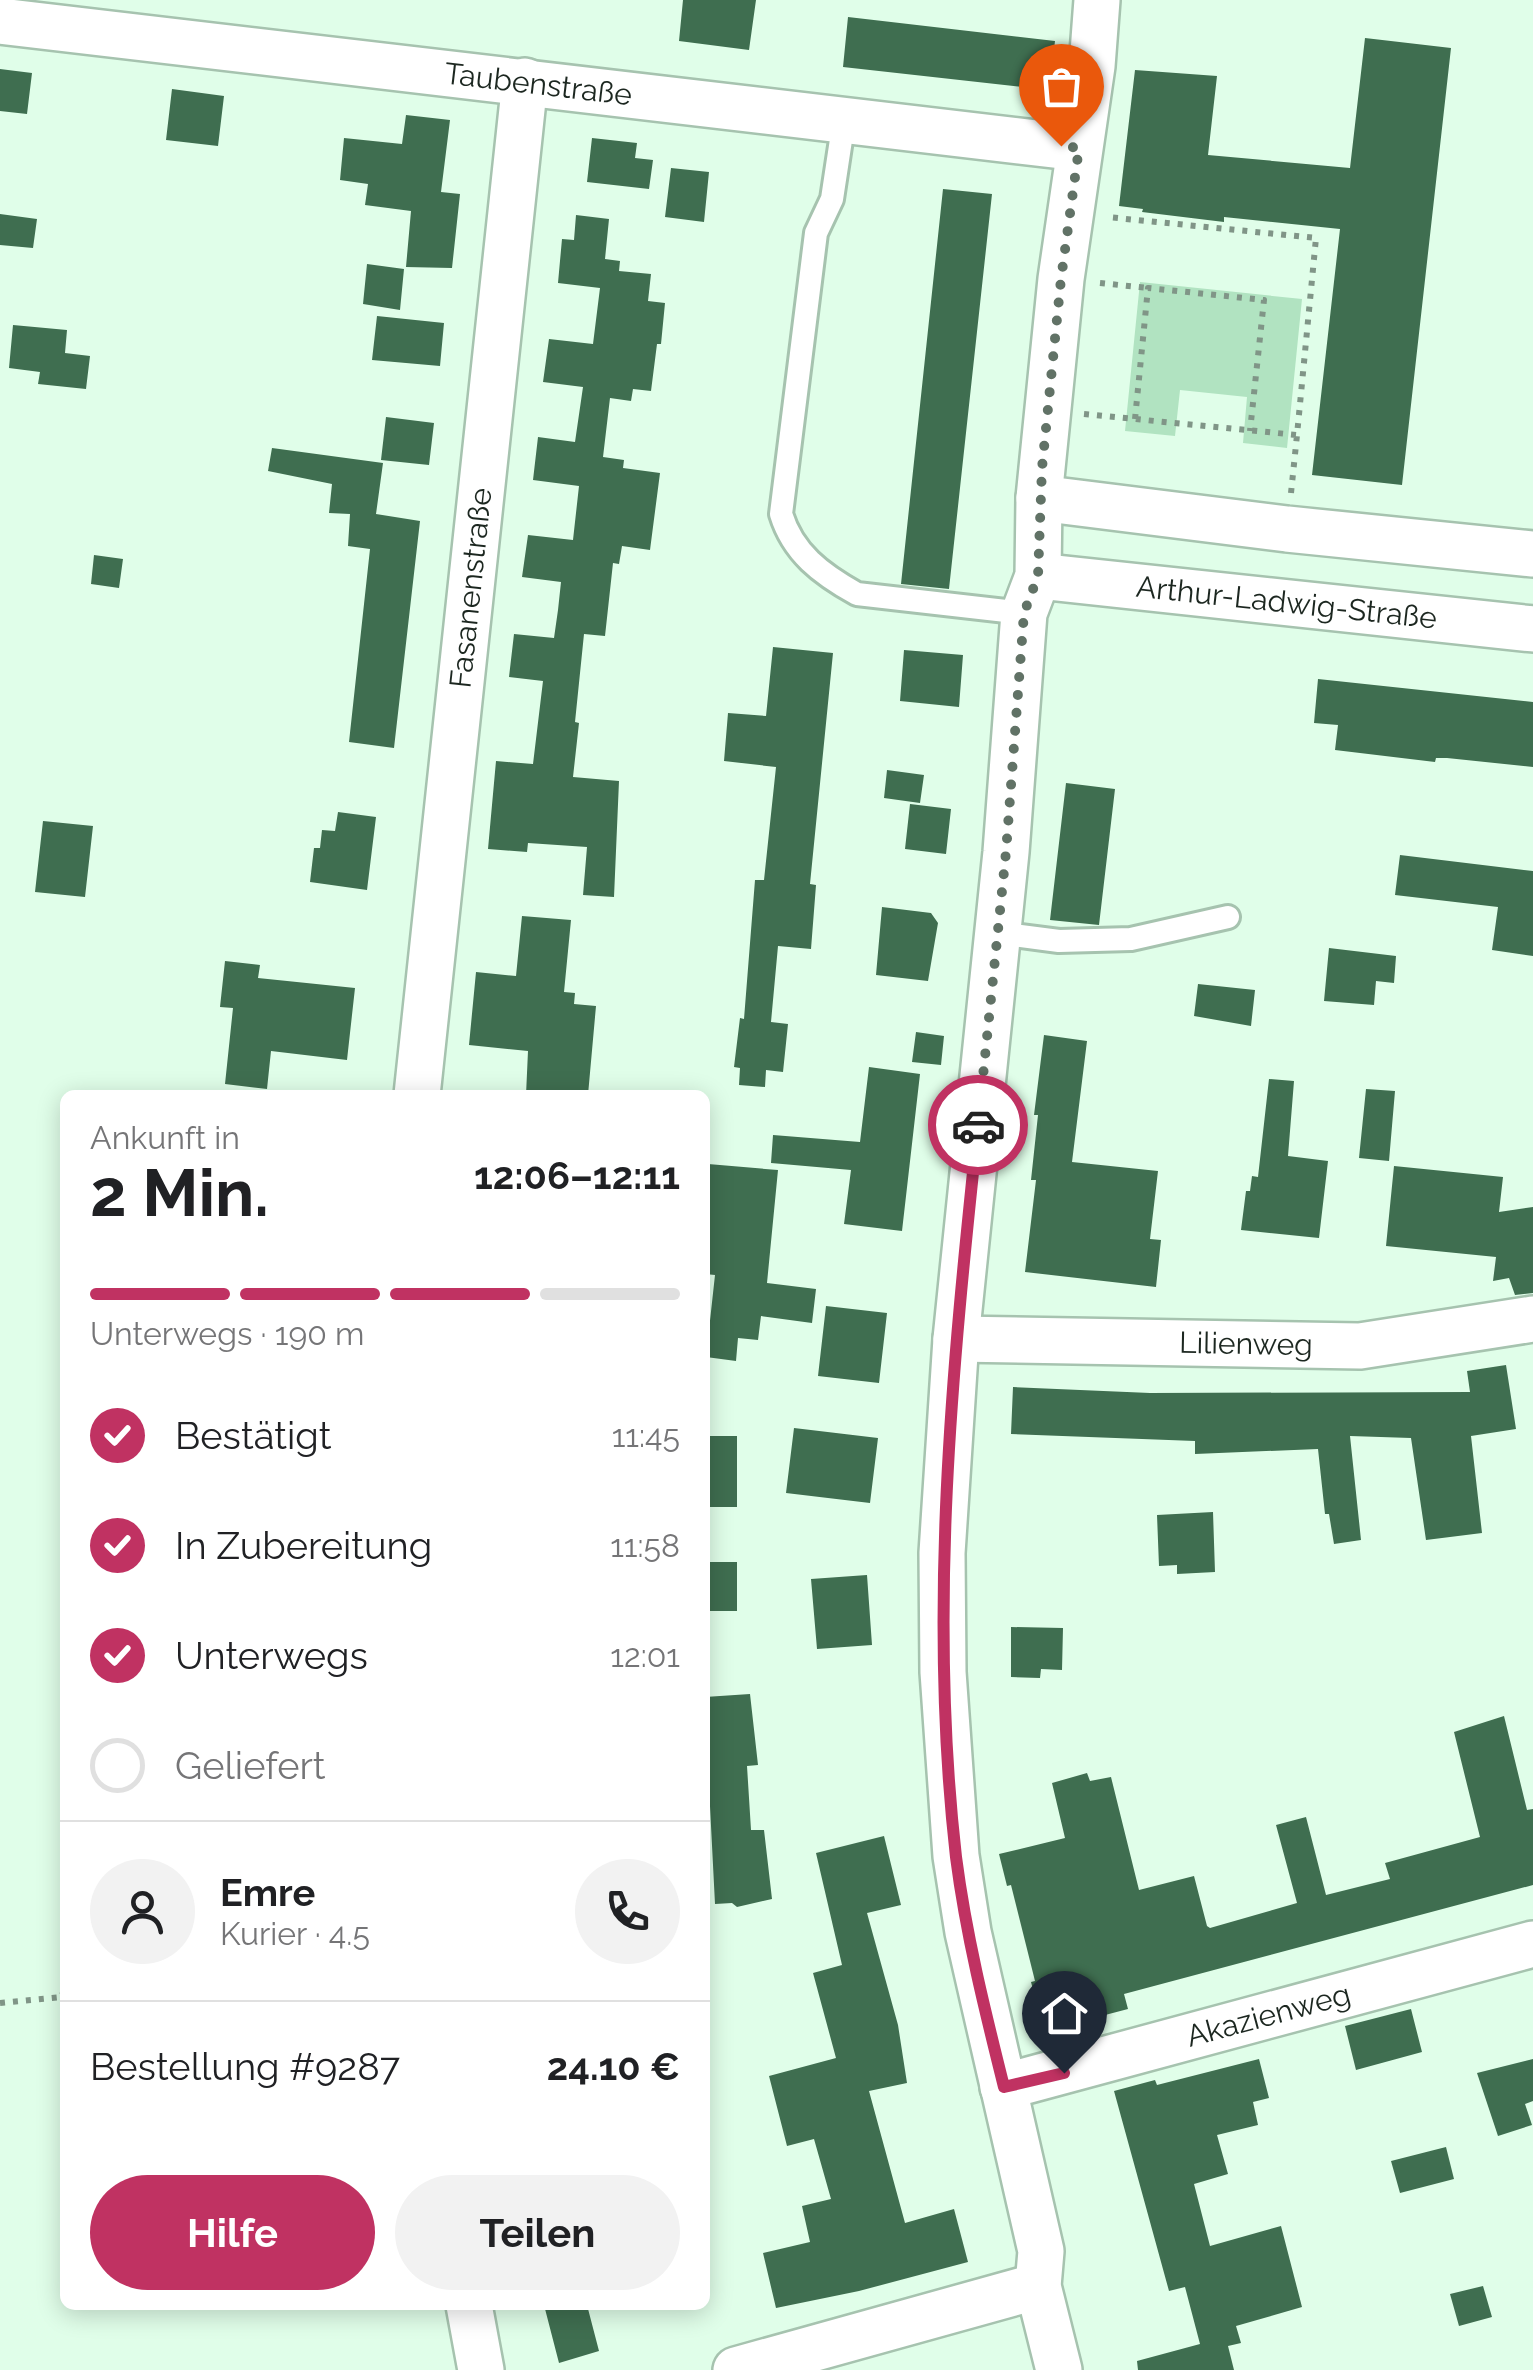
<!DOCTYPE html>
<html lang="de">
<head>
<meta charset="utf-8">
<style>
	:root { --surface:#fff; --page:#f2f2f2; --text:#202124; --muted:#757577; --line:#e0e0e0; --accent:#c03262 }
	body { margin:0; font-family:Raleway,sans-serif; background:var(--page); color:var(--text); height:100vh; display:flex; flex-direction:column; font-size:38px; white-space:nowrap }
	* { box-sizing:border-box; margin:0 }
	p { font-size:32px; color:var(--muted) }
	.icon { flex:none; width:55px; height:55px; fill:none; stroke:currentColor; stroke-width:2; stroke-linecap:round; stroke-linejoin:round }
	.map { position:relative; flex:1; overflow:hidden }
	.drawer { position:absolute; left:60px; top:1090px; width:650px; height:1220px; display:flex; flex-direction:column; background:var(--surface); border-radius:15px; box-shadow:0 5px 25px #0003 }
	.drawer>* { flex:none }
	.pin { position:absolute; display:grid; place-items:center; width:85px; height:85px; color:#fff; margin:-102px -42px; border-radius:50% 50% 50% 0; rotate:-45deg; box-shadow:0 0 10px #0007 }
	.pin .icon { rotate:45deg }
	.courier { position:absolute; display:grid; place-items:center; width:100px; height:100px; margin:-50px; border:8px solid #c03262; border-radius:50%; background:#fff; color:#222; box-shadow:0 2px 12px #0007 }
	.headline em { font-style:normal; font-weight:700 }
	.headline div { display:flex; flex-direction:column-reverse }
	.headline { display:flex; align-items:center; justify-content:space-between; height:170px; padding:0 30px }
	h1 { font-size:65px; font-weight:700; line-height:75px }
	.bar { display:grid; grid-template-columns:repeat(4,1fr); gap:15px 10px; align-content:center; height:120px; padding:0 30px }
	.bar i { height:12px; border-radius:8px; background:var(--line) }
	.bar .current { background:var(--accent) }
	.bar p { grid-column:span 4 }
	.line { display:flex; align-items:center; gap:25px; padding:0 30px; border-top:2px solid var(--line) }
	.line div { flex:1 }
	.round { display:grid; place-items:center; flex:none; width:105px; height:105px; border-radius:52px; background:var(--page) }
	ol { padding:0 30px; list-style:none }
	li { display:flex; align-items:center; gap:30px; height:110px }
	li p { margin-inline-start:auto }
	li .icon { padding:10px; border-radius:50%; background:var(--accent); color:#fff; stroke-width:4 }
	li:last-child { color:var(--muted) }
	li i { width:55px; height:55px; border:5px solid var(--line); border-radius:50% }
	.action { display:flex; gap:20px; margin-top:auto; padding:20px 30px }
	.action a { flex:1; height:115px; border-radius:60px; background:var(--accent); color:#fff; font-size:40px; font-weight:700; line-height:115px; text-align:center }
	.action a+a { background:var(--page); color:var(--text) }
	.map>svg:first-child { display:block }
</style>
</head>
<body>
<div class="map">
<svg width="1533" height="2370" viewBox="0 0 1533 2370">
	<rect width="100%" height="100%" fill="#e0fee9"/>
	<!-- green -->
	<path fill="#b1e3c1" d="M 1140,282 L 1302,299 L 1287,448 L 1243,443 L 1247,397 L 1180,390 L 1175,436 L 1125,431 Z"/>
	<!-- building -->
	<path fill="#3f6e50" d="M 683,0 L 756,0 L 749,50 L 679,41 Z
		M 848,17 L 1055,41 L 1049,90 L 843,67 Z
		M 1365,38 L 1451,48 L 1402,485 L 1312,475 L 1340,229 L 1224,217 L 1224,222 L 1142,212 L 1143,209 L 1119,206 L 1135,70 L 1217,76 L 1208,155 L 1350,168 Z
		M 0,69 L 32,73 L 27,114 L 0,111 Z
		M 172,89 L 224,96 L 218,146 L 166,140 Z
		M 406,115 L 450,120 L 441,192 L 460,194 L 452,268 L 406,267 L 411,211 L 365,205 L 368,184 L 340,180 L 344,138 L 402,144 Z
		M 592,138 L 637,143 L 635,158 L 653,160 L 649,189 L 587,182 Z
		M 671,168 L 709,172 L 704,222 L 665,217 Z
		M 943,189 L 992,194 L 949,589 L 901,584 Z
		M 0,214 L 37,219 L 33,248 L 0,245 Z
		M 576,215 L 609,219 L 605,259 L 620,261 L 619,271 L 651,274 L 648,301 L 665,303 L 661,344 L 657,344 L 651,391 L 633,389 L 631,401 L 610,398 L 603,457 L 624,460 L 623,468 L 660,473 L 650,550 L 622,546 L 619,564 L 613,563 L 605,636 L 584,634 L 575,722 L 579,723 L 573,777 L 619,781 L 614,897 L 583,895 L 587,847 L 528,843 L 527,852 L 488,849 L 496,761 L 533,764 L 543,681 L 509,677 L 514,634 L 554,638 L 558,610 L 561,582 L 522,577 L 528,535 L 573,540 L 579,486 L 533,480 L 538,437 L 575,442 L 583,387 L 543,382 L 549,339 L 593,344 L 600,288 L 558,283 L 562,239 L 574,240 Z
		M 367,264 L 404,269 L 400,310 L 363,304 Z
		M 377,316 L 444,323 L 440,366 L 372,360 Z
		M 13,325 L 67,330 L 65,353 L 90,356 L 86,389 L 38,384 L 40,372 L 9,368 Z
		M 386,417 L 434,423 L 429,465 L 381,460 Z
		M 272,448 L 383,463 L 376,514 L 420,521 L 394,748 L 349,742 L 370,549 L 348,546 L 350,514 L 329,513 L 332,484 L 268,471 Z
		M 94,555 L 123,559 L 119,588 L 91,584 Z
		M 773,647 L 833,653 L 810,884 L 816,885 L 811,949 L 778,946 L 771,1022 L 788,1024 L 783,1072 L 766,1070 L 765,1087 L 739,1085 L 740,1068 L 734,1067 L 740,1018 L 744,1019 L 755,880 L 764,880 L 776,767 L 724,761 L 728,713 L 766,716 Z
		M 904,650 L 963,655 L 959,707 L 900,701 Z
		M 1318,679 L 1533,702 L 1533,767 L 1447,758 L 1436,758 L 1435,762 L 1335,750 L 1338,725 L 1314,723 Z
		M 887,770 L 924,775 L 920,803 L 884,798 Z
		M 1066,783 L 1115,789 L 1099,925 L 1050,920 Z
		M 910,804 L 951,809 L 946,854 L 905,849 Z
		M 338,812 L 376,817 L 367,890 L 310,882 L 314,848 L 320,848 L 322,830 L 335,831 Z
		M 43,821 L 93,826 L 85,897 L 35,892 Z
		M 1400,855 L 1533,871 L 1533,956 L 1492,950 L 1498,907 L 1395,895 Z
		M 882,907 L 931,913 L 938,923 L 928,981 L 876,975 Z
		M 522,916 L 571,920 L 564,992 L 575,993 L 574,1004 L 596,1006 L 588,1095 L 526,1095 L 528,1051 L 469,1045 L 476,972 L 516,976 Z
		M 1329,948 L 1396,956 L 1394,983 L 1376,981 L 1374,1005 L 1324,1001 Z
		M 225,961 L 260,965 L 258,978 L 355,988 L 347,1060 L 271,1051 L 267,1089 L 225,1084 L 233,1008 L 220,1007 Z
		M 1198,984 L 1255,990 L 1251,1026 L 1194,1016 Z
		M 916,1032 L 944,1036 L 941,1065 L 912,1062 Z
		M 1044,1035 L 1087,1041 L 1072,1162 L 1158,1171 L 1150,1239 L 1161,1240 L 1156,1287 L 1025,1272 L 1036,1180 L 1031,1180 L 1038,1115 L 1034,1115 Z
		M 869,1067 L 920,1074 L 902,1231 L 844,1224 L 851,1170 L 771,1163 L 773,1135 L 860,1142 Z
		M 1269,1079 L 1294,1081 L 1288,1156 L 1328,1161 L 1319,1238 L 1241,1230 L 1246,1191 L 1250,1191 L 1252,1176 L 1258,1177 Z
		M 1366,1089 L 1395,1091 L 1389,1161 L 1359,1158 Z
		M 708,1164 L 778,1170 L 767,1283 L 816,1289 L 812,1323 L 761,1316 L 758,1340 L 738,1338 L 736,1361 L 706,1357 L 715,1275 L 705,1274 Z
		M 1394,1166 L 1503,1177 L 1499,1212 L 1533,1207 L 1533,1293 L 1515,1295 L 1509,1278 L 1493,1281 L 1496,1257 L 1386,1246 Z
		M 826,1306 L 887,1313 L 879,1383 L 818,1376 Z
		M 1506,1365 L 1516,1429 L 1471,1436 L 1482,1533 L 1426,1540 L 1411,1438 L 1350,1436 L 1361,1540 L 1334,1544 L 1329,1514 L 1325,1514 L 1318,1449 L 1195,1454 L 1195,1441 L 1011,1434 L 1013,1387 L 1150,1393 L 1470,1392 L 1467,1371 Z
		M 794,1428 L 878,1438 L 870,1503 L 786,1493 Z
		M 705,1436 L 737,1436 L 737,1507 L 705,1507 Z
		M 1213,1512 L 1215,1572 L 1177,1574 L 1177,1565 L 1159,1566 L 1157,1515 Z
		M 705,1562 L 737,1562 L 737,1611 L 705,1611 Z
		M 867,1575 L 872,1645 L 817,1649 L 811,1579 Z
		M 1011,1627 L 1063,1628 L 1062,1670 L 1041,1669 L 1040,1678 L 1011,1677 Z
		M 750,1694 L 758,1765 L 747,1766 L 751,1830 L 764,1830 L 772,1899 L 737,1907 L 732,1903 L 715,1904 L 708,1767 L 705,1767 L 705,1697 Z
		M 1504,1716 L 1527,1810 L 1533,1809 L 1533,1885 L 1124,1994 L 1128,2009 L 1044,2031 L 1031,1982 L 1035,1981 L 1011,1885 L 1007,1886 L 999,1854 L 1065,1838 L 1052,1783 L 1087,1773 L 1090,1781 L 1111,1777 L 1139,1890 L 1194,1876 L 1207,1926 L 1210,1928 L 1297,1903 L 1276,1825 L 1306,1817 L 1326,1895 L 1390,1879 L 1385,1863 L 1480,1837 L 1454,1732 Z
		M 884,1836 L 901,1905 L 867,1913 L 898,2025 L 907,2083 L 869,2091 L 905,2223 L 954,2209 L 968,2262 L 859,2291 L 776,2308 L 763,2253 L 810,2242 L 802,2206 L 831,2199 L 814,2139 L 787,2146 L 769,2076 L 836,2058 L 813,1973 L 842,1965 L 816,1853 Z
		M 1411,2009 L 1422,2052 L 1356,2070 L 1345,2026 Z
		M 1259,2059 L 1269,2098 L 1253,2102 L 1258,2125 L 1217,2135 L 1228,2174 L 1194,2184 L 1210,2246 L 1281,2226 L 1302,2307 L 1236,2326 L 1241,2343 L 1228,2346 L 1234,2370 L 1138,2370 L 1137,2361 L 1200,2344 L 1185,2287 L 1169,2291 L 1114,2091 L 1155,2080 L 1157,2085 Z
		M 1533,2059 L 1533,2101 L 1525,2104 L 1532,2125 L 1498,2136 L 1477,2073 Z
		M 1446,2147 L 1454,2179 L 1400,2193 L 1391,2161 Z
		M 1483,2286 L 1492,2317 L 1459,2326 L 1450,2294 Z
		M 544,2305 L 587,2305 L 599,2351 L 559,2363 Z"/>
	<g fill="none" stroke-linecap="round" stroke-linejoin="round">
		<defs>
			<path id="lane" d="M 844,120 L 832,199 L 816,233 L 781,514 C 793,553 821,574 857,594 L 1024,613
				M 998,933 L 1059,941 L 1131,939 L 1228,917"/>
			<g id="street">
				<path id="s1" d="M 0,21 L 1079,148"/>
				<path d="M 1039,498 L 1287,529 L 1533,554"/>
				<path id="s2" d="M 1038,576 L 1533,629"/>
				<path id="s3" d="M 417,1095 L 525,81"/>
				<path id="s4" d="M 956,1339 L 1360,1346 L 1533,1319"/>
				<path id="s5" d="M 1003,2087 L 1533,1944"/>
				<path d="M 469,2305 L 481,2370"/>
				<path d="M 736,2370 L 1038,2286"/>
				<path d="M 1059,2370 L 1038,2286 L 1041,2251 L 968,1932 L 956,1856 L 943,1672 L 942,1553 L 956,1339 L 1006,852 L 1024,613 L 1038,576 L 1039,498 L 1061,279 L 1092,66 L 1097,0"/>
			</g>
		</defs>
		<!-- lane casing -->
		<use href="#lane" stroke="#a6c3af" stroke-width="28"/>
		<!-- street casing -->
		<use href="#street" stroke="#a6c3af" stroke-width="50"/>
		<!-- path -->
		<path stroke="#809587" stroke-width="6" stroke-dasharray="5 8" stroke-linecap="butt" d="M 1100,283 L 1148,288
			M 1084,414 L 1297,435 L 1316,238 L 1107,217
			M 1135,419 L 1148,288 L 1264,300 L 1250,431
			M 1291,493 L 1297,435
			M 0,2003 L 62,1997 L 65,1982"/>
		<!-- lane -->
		<use href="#lane" stroke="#fff" stroke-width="22"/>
		<!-- street -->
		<use href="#street" stroke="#fff" stroke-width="45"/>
	</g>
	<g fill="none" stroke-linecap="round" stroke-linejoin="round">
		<!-- done -->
		<path stroke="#617266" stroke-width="10" stroke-dasharray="0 18" d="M 978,1125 L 1006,852 L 1024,613 L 1038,576 L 1042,468 L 1061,279 L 1079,148 L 1061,146"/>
		<!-- route -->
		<path stroke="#c03262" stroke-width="12" d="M 978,1125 C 952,1369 928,1612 956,1857 C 966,1935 985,2011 1004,2087 L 1064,2073"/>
	</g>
	<g text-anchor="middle" stroke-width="10" stroke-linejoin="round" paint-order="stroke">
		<!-- street labels -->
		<g font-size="30" fill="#1c2720" stroke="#fff">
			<text dy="10" stroke="none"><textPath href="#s1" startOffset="542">Taubenstraße</textPath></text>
			<text dy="10" stroke="none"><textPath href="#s3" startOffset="510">Fasanenstraße</textPath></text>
			<text dy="10" stroke="none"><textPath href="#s2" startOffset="250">Arthur-Ladwig-Straße</textPath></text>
			<text dy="10" stroke="none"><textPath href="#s4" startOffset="290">Lilienweg</textPath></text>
			<text dy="10" stroke="none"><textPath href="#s5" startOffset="275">Akazienweg</textPath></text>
		</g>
	</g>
</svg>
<div class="pin" style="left:1061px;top:146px;background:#ea580c"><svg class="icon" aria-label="bag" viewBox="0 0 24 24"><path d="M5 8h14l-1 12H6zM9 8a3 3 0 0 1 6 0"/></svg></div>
<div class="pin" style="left:1064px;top:2073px;background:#1f2937"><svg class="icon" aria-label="home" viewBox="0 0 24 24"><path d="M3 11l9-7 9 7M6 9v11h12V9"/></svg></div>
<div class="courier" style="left:978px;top:1125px"><svg class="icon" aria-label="car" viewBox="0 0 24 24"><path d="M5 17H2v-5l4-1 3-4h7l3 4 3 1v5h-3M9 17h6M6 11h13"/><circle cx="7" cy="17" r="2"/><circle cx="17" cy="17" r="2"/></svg></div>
<section class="drawer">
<div class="headline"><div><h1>2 Min.</h1><p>Ankunft in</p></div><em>12:06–12:11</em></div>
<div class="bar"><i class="current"></i><i class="current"></i><i class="current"></i><i></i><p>Unterwegs · 190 m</p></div>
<ol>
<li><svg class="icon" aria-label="check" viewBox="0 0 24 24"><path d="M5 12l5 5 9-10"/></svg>Bestätigt<p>11:45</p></li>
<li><svg class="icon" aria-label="check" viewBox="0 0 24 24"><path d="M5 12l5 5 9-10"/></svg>In Zubereitung<p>11:58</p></li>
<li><svg class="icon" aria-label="check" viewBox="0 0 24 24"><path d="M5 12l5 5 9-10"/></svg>Unterwegs<p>12:01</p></li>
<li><i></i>Geliefert</li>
</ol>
<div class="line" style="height:180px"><a class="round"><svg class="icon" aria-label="person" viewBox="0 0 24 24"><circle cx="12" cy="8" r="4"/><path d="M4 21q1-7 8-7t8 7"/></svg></a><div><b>Emre</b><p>Kurier · 4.5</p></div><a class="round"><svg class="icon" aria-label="phone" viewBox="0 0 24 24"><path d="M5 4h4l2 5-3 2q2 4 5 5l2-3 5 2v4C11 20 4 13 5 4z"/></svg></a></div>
<div class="line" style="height:130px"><div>Bestellung #9287</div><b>24.10 €</b></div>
<div class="action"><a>Hilfe</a><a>Teilen</a></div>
</section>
</div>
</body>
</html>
